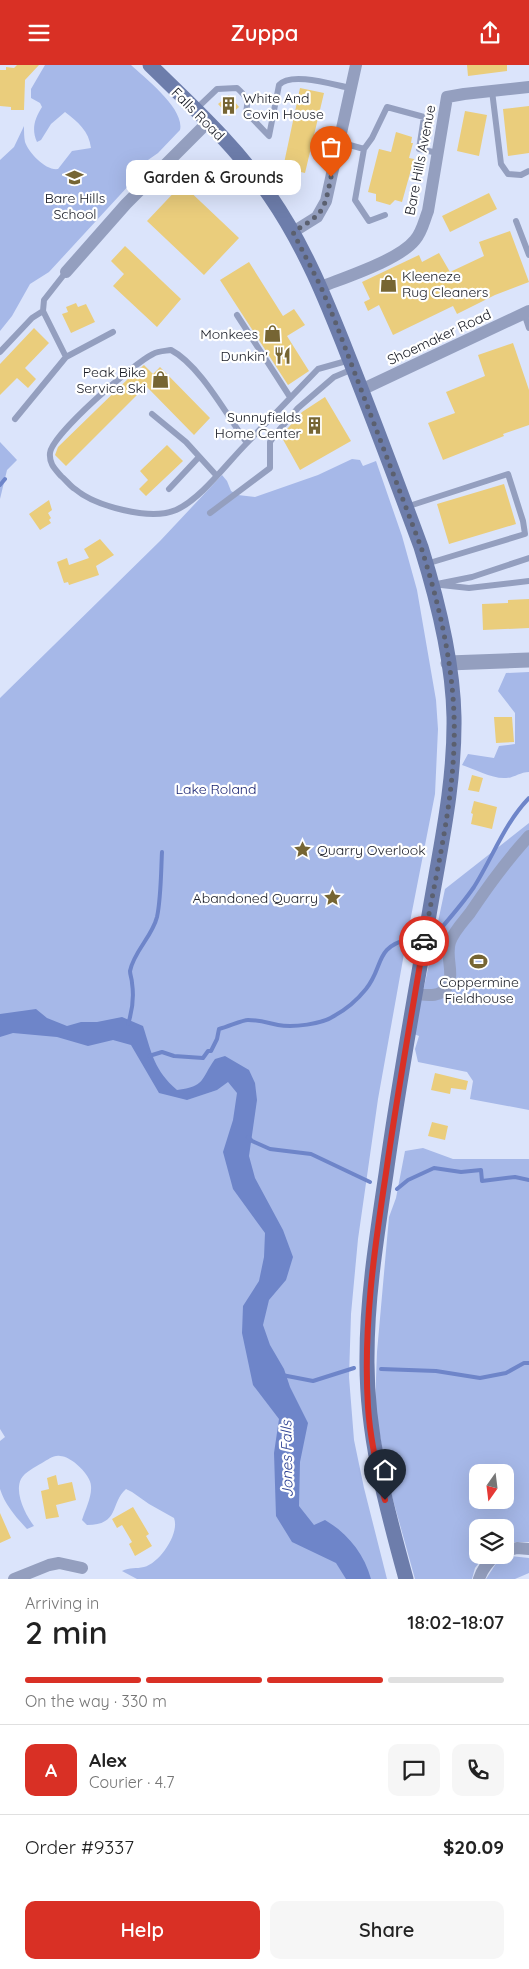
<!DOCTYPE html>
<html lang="en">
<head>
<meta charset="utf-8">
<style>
	:root { --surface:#fff; --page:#f6f6f6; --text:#222; --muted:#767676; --line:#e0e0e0; --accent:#d93025 }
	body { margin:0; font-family:Quicksand,sans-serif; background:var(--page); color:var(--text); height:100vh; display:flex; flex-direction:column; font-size:19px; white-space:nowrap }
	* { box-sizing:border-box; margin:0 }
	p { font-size:16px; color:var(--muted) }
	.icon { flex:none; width:28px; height:28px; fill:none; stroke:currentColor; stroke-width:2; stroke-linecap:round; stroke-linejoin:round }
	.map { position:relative; height:1514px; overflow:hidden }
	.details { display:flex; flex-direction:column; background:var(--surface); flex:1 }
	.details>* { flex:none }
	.needle { width:32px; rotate:194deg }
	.fabs { position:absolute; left:469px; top:1399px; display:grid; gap:10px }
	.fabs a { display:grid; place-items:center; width:45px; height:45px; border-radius:10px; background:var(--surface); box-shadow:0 5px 20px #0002; font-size:25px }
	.pin { position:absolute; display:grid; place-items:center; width:42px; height:42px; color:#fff; margin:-51px -21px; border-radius:50% 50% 50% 0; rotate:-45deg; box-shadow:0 0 5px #0007 }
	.pin .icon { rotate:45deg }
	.courier { position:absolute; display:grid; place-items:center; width:50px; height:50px; margin:-25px; border:4px solid #d93025; border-radius:50%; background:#fff; color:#222; box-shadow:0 1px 6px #0007 }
	.bubble { position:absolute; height:35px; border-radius:10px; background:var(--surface); box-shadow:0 5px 20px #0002; font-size:16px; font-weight:600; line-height:35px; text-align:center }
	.summary em { font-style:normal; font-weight:600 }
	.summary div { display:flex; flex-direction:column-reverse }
	.summary { display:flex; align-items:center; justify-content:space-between; height:85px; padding:0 25px }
	h1 { font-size:32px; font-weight:600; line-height:38px }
	.bar { display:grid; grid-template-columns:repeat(4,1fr); gap:8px 5px; align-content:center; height:60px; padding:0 25px }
	.bar i { height:6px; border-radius:4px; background:var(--line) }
	.bar .selected { background:var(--accent) }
	.bar p { grid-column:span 4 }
	.line { display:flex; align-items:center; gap:12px; padding:0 25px; border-top:1px solid var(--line) }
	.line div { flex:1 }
	.round { display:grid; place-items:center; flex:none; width:52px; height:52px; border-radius:10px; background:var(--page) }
	.cta { display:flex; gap:10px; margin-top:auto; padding:10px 25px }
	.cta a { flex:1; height:58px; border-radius:10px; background:var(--accent); color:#fff; font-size:20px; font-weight:600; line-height:58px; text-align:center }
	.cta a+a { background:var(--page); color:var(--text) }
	header { display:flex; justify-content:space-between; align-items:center; height:65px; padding:0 25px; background:var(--accent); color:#fff; font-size:22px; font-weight:600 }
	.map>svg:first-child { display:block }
</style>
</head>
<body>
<header><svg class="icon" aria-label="menu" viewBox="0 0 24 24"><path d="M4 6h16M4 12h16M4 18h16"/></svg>Zuppa<svg class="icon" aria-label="share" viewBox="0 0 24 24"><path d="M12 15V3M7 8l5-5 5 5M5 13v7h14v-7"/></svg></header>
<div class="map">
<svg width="529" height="1514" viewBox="0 0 529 1514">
	<rect width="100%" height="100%" fill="#dbe4fb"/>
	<!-- green -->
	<path fill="#a6b8e8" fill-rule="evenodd" d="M 45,0 L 131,0 C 145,13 185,44 180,65 L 158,88 L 148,95 L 131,118 L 49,207 L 30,219 L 12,251 L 0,266 L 0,95 L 14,82 L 24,61 C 24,67 24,72 25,77 C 29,88 46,106 58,104 L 72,86 L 91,83 C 89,66 78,57 65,47 L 51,59 L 41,75 L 37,77 C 31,64 35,53 42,42 L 40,38 L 31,33 L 31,24 Z
		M 0,377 L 17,395 L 7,405 L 0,434 Z
		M 352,394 L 360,395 L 363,401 L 376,396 L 402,471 L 417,525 L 436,635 L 438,664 L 435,729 L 407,872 L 378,1034 L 358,1174 L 351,1249 L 349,1312 L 354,1375 L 364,1423 L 387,1514 L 137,1514 L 122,1506 C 130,1502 136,1504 144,1502 C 160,1498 180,1468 174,1453 L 149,1439 L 132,1427 L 126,1424 C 110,1438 120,1460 87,1460 L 82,1455 C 85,1445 92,1432 91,1421 C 91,1410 71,1391 60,1391 C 53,1390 48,1395 42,1398 C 35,1402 25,1407 21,1414 C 14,1428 26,1451 34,1461 L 27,1464 C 16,1452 5,1440 0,1424 L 0,1376 L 5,1372 L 0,1364 L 0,633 L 160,476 L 222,410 L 227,416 L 231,426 L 238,430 L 255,432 L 318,410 Z
		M 529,607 L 529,707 C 520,707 514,713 506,713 C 492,714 475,704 462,700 L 468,689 L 494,693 L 499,681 L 515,679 L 515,648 L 498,626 L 506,608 Z
		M 529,758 L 529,1045 L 470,1034 L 473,1016 L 467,1007 L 418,997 L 415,984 L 419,971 L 414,969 L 445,824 Z
		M 423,1083 L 453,1094 L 529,1094 L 529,1477 L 515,1477 L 505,1480 L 505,1462 L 478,1462 L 478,1490 L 485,1490 L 475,1503 L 472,1514 L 415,1514 L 387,1413 L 375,1341 L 377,1287 L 389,1152 L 396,1133 L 405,1086 ZM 478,1408 L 505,1408 L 505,1435 L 478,1435 Z
		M 510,1491 L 529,1493 L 529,1508 L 515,1514 L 486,1514 L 497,1497 Z"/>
	<!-- water -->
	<path fill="#6e85c9" d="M 36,944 L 47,953 L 67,961 L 81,957 L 97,957 L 122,952 L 143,961 C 152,989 154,1005 177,1025 C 206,1021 200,1015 215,994 L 225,991 L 249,1005 L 255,1018 L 257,1035 L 249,1091 L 255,1113 L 283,1165 L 293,1192 L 286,1215 L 269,1235 L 263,1260 L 270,1280 L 284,1304 L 290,1322 L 308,1358 L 300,1397 L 299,1441 L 314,1460 L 325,1455 C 347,1468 364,1488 371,1514 L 346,1514 L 336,1498 L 292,1477 L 276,1451 L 274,1388 L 279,1354 L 253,1320 L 242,1268 L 243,1241 L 259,1216 L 264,1192 L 265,1168 L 233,1124 L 223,1087 L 233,1055 L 237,1028 L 228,1017 L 217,1025 L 187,1035 L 159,1028 L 131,980 L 113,975 L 88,981 L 57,972 L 13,968 L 0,972 L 0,949 Z"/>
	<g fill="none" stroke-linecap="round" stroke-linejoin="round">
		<!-- stream -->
		<path stroke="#6e85c9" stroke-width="4" d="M 0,420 L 5,414
			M 437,868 C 450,853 463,838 474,822 C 493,792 504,759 529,733
			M 128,959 C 132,947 134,931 132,918 C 132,914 130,910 130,906 C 134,886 152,872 157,852 C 161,834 161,806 162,787
			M 149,991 L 162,987 L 174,991 L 203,993 L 208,986 L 211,986 L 217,974 L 219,964 C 228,962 242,955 248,955 C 259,955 268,958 278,960 C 293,963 322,959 334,951 C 345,945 358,934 366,924 C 384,902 374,882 409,874
			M 248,1072 L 252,1076 L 270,1084 L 311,1089 L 370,1117
			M 397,1124 L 408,1115 L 434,1103 L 461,1107 L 481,1105 L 482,1116 L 515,1112 L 529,1115
			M 381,1304 L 436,1306 L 480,1313 L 506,1308 L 524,1298 L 529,1298
			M 282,1310 L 313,1316 L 354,1303"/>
	</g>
	<!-- building -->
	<path fill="#eacd7c" d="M 17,0 L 39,0 L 25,15 L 24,45 L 11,45 L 11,42 L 0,41 L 0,5 L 6,5 L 6,2 L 14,3 Z
		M 467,0 L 507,0 L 507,6 L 468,11 Z
		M 300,23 L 324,28 L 305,108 L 283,103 Z
		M 229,30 L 239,42 L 229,51 L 218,39 Z
		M 529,41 L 529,88 L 508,91 L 503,44 Z
		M 465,46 L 487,50 L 479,91 L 457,86 Z
		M 396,67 L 412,72 L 411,78 L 413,78 L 409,93 L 414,94 L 402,137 L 395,135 L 390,140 L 376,136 L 376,129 L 368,127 L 379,84 L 391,87 Z
		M 182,119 L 239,173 L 204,210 L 147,156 Z
		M 489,128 L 497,144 L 450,167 L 442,151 Z
		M 510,166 L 529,217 L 495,230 L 457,249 L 453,241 L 393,270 L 379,240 L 368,246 L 364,237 L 370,234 L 362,217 L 419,190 L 422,197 L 439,188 L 450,207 L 484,191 L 479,177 Z
		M 125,181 L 181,234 L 157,262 L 113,221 L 124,209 L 111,196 Z
		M 249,197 L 283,251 L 294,244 L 305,260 L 287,271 L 309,306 L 288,320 L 220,215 Z
		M 76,238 L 78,242 L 86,239 L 95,257 L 71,268 L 62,249 L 68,247 L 66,242 Z
		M 34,263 L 49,278 L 25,303 L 36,314 L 28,323 L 17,313 L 0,330 L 0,299 Z
		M 513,278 L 529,325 L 529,360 L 503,369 L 504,371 L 443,395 L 428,358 L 455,348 L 446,327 L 485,311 L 478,290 Z
		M 144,300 L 153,309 L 160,302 L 210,353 L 194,370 L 146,321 L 66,401 L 55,390 L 58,382 L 132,310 Z
		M 325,332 L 351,376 L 300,405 L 281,371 L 302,347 Z
		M 167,380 L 183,396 L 146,431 L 139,424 L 148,415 L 140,406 Z
		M 504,419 L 516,459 L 449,479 L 437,439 Z
		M 49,435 L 52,445 L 48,448 L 51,453 L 49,455 L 51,458 L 40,465 L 29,449 Z
		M 100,474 L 114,490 L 96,501 L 99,510 L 69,520 L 68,517 L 64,518 L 57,497 L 67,493 L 69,500 L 89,493 L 84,484 Z
		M 529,534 L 529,563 L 483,565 L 482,539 L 508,538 L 508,535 Z
		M 494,652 L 512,652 L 514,677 L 496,678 Z
		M 472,710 L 483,713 L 479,727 L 468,725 Z
		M 474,736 L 497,742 L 492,764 L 471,759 L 473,749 L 471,748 Z
		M 435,1008 L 468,1016 L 466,1025 L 451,1023 L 450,1029 L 431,1025 Z
		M 432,1057 L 448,1061 L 445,1075 L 428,1071 Z
		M 56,1410 L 58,1420 L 72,1417 L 76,1435 L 56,1440 L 59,1452 L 46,1454 L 41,1426 L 49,1424 L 47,1413 Z
		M 133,1442 L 149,1469 L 146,1471 L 152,1481 L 135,1491 L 129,1479 L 132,1477 L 122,1460 L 117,1463 L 112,1454 Z
		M 0,1448 L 11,1473 L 0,1478 Z"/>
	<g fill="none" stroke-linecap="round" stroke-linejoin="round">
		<!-- service -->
		<path stroke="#949fbf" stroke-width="6" d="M 492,26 L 501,99 L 508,109 L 521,110 L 529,106
			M 195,45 L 217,24 L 237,23 C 246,31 249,35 246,47 L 269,71 L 279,20 C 291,6 334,20 350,23
			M 339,77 L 364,84 L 355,135 L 369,156 L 385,150
			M 364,84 L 372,73 L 387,42 L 424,52 L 419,84 L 438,88
			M 516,156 L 529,190
			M 66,207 L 44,235 L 43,246 L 66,292
			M 524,248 L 529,263
			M 237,250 L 290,332
			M 171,285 C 200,300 227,351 247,378 C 227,398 201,434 176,445 C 150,456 95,441 75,424 C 70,421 66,415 61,411 C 55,404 49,399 50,388 C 52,369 134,298 153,289 C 158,286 165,286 171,285 Z
			M 0,287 L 32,253 L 43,246
			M 152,349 L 186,377 L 216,410
			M 15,354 L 66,292 L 113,267
			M 247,378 L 318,304 L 350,295
			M 169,424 L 199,392
			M 406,442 L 508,409 L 523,456 L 525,469 L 426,499
			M 210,448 L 270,403 L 270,377 L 274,371 L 298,343 L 334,312 L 353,304
			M 432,520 L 472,512 L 529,493
			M 441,520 L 469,523 L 529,516"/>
		<!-- minor -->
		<path stroke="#949fbf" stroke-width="12" d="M 293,167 L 317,152 L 326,136 L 356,0
			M 66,207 L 126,139 L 208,57
			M 321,222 C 346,212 399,195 415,175 C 422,167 424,156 428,146 L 447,32 L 464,29 L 529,22
			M 361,325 L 529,246
			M 415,929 C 426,930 440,933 447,922 C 455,909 445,891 450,877 C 454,866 463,857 470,848 C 488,821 507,795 529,771
			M 505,1486 L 517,1483 L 529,1484
			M 14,1514 L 49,1500 L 59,1498 L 82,1503
			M 479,1514 C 482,1504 488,1497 496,1490"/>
		<!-- tertiary -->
		<path stroke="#949fbf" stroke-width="15" d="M 448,598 L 529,595"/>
		<!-- secondary -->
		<path stroke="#6d7dab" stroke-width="15" d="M 150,0 C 192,41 237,82 270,131 C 306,183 328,240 351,298 C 375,359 398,420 421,482 C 437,533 453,598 454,652 C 455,719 440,784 429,850 C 414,936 398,1022 386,1109 C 377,1170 367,1231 367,1292 C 366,1369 386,1441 406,1514"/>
	</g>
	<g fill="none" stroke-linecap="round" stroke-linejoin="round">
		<!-- done -->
		<path stroke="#5b606f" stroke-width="5" stroke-dasharray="0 9" d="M 331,112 C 324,147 324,148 293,167 L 321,222 L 335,256 L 421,482 C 438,535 452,594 454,650 C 457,725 437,802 424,876"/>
		<!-- route -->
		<path stroke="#d93025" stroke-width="6" d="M 385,1435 C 377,1405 370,1373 368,1342 C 363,1263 374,1186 386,1108 C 397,1030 411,953 424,876"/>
	</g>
	<!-- icons -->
	<defs>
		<symbol id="building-bare" viewBox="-9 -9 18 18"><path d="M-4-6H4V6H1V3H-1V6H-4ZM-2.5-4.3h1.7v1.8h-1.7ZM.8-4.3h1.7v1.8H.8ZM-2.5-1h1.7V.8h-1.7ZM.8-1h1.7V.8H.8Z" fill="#766533" stroke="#fff" stroke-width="2.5" paint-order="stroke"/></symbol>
		<symbol id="school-bare" viewBox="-9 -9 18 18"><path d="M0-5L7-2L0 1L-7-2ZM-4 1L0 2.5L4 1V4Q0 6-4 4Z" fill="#766533" stroke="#fff" stroke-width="2.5" paint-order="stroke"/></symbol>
		<symbol id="shop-bare" viewBox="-9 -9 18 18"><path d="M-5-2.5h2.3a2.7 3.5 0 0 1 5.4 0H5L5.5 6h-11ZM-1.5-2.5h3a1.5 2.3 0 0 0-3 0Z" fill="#766533" stroke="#fff" stroke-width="2.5" paint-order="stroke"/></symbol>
		<symbol id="restaurant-bare" viewBox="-9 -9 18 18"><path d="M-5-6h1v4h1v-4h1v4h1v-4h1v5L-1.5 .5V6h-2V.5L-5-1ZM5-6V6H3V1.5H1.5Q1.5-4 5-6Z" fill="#766533" stroke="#fff" stroke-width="2.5" paint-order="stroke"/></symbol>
		<symbol id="sight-bare" viewBox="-9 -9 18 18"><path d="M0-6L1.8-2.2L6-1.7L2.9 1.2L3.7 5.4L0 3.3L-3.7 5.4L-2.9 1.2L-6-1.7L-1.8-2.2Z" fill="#766533" stroke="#fff" stroke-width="2.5" paint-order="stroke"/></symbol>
		<symbol id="stadium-bare" viewBox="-9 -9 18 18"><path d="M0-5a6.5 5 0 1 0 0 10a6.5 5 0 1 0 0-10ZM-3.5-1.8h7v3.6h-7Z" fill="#766533" stroke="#fff" stroke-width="2.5" paint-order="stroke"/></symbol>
	</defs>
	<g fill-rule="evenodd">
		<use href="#building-bare" x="216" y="28" width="25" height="25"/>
		<use href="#school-bare" x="62" y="100" width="25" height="25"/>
		<use href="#shop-bare" x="376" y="206" width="25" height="25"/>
		<use href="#shop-bare" x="260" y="256" width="25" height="25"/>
		<use href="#restaurant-bare" x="270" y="278" width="25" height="25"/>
		<use href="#shop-bare" x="148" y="302" width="25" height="25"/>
		<use href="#building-bare" x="302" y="348" width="25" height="25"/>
		<use href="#sight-bare" x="290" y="772" width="25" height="25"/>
		<use href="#sight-bare" x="320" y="820" width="25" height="25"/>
		<use href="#stadium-bare" x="466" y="884" width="25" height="25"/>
	</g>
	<g text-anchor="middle" stroke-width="4.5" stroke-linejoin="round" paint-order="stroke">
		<!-- poi labels -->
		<g font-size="14" fill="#161923" stroke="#fff" text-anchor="end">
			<text x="243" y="38" text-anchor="start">White And<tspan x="243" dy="16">Covin House</tspan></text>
			<text x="75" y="138" text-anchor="middle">Bare Hills<tspan x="75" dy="16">School</tspan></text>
			<text x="402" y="216" text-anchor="start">Kleeneze<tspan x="402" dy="16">Rug Cleaners</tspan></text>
			<text x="258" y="274">Monkees</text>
			<text x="268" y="296">Dunkin'</text>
			<text x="146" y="312">Peak Bike<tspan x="146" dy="16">Service Ski</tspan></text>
			<text x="301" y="357">Sunnyfields<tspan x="301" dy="16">Home Center</tspan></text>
			<text x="317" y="790" text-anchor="start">Quarry Overlook</text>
			<text x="318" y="838">Abandoned Quarry</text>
			<text x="479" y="922" text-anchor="middle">Coppermine<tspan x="479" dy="16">Fieldhouse</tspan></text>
		</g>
		<!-- street labels -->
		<g font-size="14" fill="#161923" stroke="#fff">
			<text transform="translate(198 49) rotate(45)" y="5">Falls Road</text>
			<text transform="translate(420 95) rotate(-79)" y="5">Bare Hills Avenue</text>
			<text transform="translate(439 272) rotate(-25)" y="5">Shoemaker Road</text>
		</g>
		<!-- park labels -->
		<g font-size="14" fill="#131e6e" stroke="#fff">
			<text x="216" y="729">Lake Roland</text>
		</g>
		<!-- water labels -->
		<g font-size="15" font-style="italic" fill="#2e4294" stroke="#fff">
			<text transform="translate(287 1394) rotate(-91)" y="5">Jones Falls</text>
		</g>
	</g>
</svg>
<div class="fabs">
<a><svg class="needle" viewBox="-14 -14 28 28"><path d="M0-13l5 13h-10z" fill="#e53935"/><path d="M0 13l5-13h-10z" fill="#767676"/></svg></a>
<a><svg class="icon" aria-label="layers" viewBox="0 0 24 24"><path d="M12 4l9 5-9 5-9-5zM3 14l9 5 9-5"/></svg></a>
</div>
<div class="pin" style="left:331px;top:112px;background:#ea580c"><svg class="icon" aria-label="bag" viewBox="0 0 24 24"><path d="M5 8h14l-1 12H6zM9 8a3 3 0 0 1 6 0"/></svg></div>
<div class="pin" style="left:385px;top:1435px;background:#1f2937"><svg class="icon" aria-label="home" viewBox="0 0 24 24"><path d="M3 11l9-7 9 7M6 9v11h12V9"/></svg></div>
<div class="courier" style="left:424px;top:876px"><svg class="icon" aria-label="car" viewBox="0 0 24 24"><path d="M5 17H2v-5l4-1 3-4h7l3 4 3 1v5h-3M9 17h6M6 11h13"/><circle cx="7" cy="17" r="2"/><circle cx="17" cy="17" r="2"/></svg></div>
<div class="bubble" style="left:126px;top:95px;width:175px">Garden &amp; Grounds</div>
</div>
<section class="details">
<div class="summary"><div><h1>2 min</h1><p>Arriving in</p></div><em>18:02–18:07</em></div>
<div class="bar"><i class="selected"></i><i class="selected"></i><i class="selected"></i><i></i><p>On the way · 330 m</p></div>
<div class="line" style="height:90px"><b class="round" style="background:var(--accent);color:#fff">A</b><div><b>Alex</b><p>Courier · 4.7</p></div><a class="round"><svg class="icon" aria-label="chat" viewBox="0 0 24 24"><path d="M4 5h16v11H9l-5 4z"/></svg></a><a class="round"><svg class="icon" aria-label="phone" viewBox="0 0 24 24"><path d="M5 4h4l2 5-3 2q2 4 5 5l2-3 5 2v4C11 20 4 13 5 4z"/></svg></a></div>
<div class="line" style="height:65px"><div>Order #9337</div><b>$20.09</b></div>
<div class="cta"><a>Help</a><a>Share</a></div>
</section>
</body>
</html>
